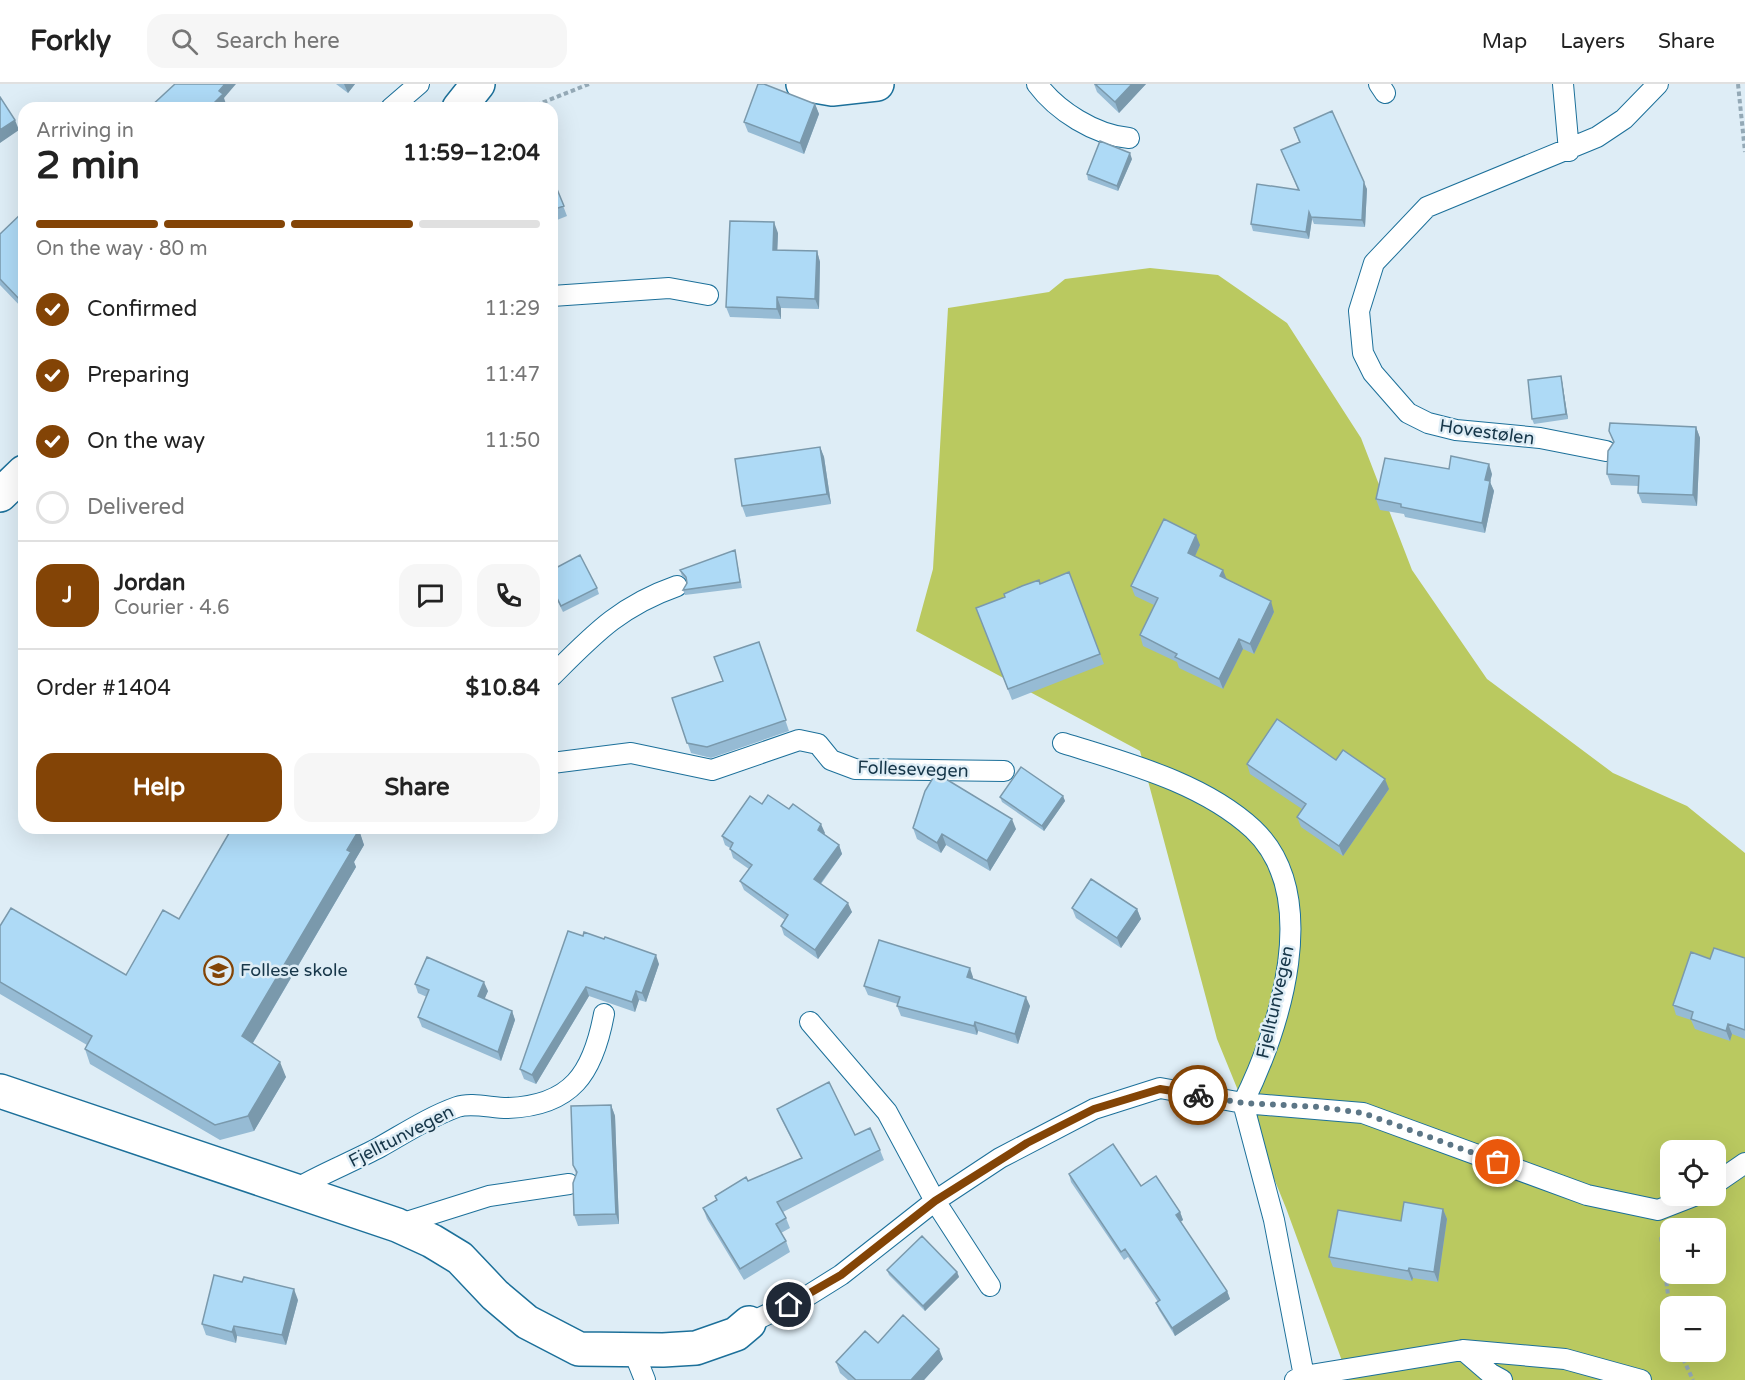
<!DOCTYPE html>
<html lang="en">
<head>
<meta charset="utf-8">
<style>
	:root { --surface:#fff; --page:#f6f6f6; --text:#222; --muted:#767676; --line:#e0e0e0; --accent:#834406 }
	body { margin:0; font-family:"Varela Round",sans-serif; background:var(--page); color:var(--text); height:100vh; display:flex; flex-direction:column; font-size:22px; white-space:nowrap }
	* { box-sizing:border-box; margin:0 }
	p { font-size:20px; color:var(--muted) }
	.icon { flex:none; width:33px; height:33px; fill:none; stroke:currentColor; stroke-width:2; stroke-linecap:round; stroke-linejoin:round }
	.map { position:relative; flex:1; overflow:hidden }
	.sheet { position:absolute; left:18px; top:18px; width:540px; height:732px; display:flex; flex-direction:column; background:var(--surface); border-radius:18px; box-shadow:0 6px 24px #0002 }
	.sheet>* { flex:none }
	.buttons { position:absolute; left:1660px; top:1056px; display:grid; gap:12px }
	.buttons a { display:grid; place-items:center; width:66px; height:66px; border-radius:12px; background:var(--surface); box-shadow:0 6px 24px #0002; font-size:30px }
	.pin { position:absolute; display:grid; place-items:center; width:51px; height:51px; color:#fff; margin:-26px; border:3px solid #fff; border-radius:50%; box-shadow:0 2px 6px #0007 }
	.courier { position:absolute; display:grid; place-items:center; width:60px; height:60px; margin:-30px; border:4px solid #834406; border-radius:50%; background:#fff; color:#222; box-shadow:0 2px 8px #0007 }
	.head em { font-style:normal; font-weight:700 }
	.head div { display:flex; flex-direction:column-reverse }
	.head { display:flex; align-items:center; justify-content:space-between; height:102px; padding:0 18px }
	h1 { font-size:39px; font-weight:700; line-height:45px }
	.bar { display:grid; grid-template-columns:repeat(4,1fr); gap:9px 6px; align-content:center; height:72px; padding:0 18px }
	.bar i { height:8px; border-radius:4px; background:var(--line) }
	.bar .active { background:var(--accent) }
	.bar p { grid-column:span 4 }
	.line { display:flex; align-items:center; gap:15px; padding:0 18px; border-top:2px solid var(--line) }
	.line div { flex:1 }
	.round { display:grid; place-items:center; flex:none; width:63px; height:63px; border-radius:18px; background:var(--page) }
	ol { padding:0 18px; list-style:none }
	li { display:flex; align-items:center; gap:18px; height:66px }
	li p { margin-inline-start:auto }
	li .icon { padding:6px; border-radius:50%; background:var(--accent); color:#fff; stroke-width:4 }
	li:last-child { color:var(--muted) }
	li i { width:33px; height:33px; border:3px solid var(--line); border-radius:50% }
	.cta { display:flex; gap:12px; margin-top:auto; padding:12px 18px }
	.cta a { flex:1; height:69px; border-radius:18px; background:var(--accent); color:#fff; font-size:24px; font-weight:700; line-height:69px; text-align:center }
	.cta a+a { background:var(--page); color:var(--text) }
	header { display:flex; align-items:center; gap:36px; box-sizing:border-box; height:84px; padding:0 30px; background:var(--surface); border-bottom:2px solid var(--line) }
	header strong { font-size:28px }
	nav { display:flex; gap:33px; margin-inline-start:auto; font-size:21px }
	.search { width:420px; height:54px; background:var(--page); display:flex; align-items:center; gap:15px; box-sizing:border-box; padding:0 21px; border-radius:18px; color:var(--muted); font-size:22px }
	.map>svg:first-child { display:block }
</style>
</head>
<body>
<header>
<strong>Forkly</strong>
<div class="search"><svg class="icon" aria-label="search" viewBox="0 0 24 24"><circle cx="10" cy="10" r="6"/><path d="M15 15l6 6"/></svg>Search here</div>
<nav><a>Map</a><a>Layers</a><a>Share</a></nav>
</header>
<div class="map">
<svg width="1745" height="1296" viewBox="0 0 1745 1296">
	<rect width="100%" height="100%" fill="#deedf6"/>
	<!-- green -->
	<path fill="#bac960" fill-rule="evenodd" d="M 1150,184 L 1218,191 L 1287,239 L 1361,354 L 1412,486 L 1487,595 L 1613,689 L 1687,722 L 1745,769 L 1745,1296 L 1349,1296 L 1286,1124 L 1217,955 L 1140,667 L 916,547 L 933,485 L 948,224 L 1049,208 L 1065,195 ZM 1671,1066 L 1716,1066 L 1716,1112 L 1671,1112 ZM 1671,1144 L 1716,1144 L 1716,1190 L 1671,1190 ZM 1671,1222 L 1716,1222 L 1716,1268 L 1671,1268 Z"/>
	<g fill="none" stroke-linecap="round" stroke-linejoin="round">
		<defs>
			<path id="lane" d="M 1037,0 C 1057,27 1095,51 1129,54
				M 1379,0 L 1385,9
				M 1563,0 L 1569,67
				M 391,24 L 419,0
				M 552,212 L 669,204 L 708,211
				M 1606,367 L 1540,354 L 1456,346 L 1428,339 L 1408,329 L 1373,289 L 1363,269 L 1359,227 L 1374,179 L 1427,123 L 1597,53 L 1624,35 L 1658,0
				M 552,592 C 594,550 620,522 677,502
				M 1063,659 C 1126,679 1202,698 1253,745 C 1323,811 1280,945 1243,1019 L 1274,1136 L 1304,1292
				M 552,679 L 631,669 L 712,686 L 799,656 L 818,660 L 831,676 L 855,685 L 1004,687
				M 810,938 L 887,1028 L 935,1117 L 990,1202
				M 1716,1099 L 1745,1079
				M 294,1106 C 321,1090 352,1078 380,1063 C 405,1049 429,1033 457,1023 C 471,1018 492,1024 507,1024 C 572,1022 593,989 604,930
				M 397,1141 L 489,1112 L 569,1100
				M 749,1239 L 809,1211 L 841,1191 L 935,1117 L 1000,1074 L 1094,1025 L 1160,1004 L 1243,1019 L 1363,1029 L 1587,1111 L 1658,1126 L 1694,1112
				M 633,1266 L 645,1296
				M 1463,1266 L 1491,1290 L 1502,1296
				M 1295,1296 L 1304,1292 L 1463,1266 L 1565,1275 L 1641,1296"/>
			<path id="street" d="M 0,1007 L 397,1141 L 432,1157 L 460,1174 L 495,1211 L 527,1238 L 579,1265 L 663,1266 L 696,1264 L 736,1250 L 749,1239"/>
			<path id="secondary" d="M 803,0 L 832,5 L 877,0
				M 459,24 L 478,0
				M 0,411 L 24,388"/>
		</defs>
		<!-- lane casing -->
		<use href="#lane" stroke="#1c709a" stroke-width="22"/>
		<!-- street casing -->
		<use href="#street" stroke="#1c709a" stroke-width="36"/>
		<!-- secondary casing -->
		<use href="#secondary" stroke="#1c709a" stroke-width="36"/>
		<!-- path -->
		<path stroke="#94a9b6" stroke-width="4" stroke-dasharray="4.5 3" stroke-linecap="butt" d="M 1738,0 L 1745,68
			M 529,24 L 589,0
			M 1661,1153 L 1671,1236
			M 1680,1268 L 1693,1296"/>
		<!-- lane -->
		<use href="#lane" stroke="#fff" stroke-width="20"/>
		<!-- street -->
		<use href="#street" stroke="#fff" stroke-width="33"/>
		<!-- secondary -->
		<use href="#secondary" stroke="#fff" stroke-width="33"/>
	</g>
	<!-- wall -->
	<path fill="#96bbd4" d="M 336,0 L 355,0 L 348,9 Z
		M 1094,0 L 1146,0 L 1119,29 L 1097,8 Z
		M 815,20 L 819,30 L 804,70 L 748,48 L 744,38 Z
		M 1294,44 L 1367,105 L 1365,143 L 1314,140 L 1312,135 L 1309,155 L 1253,147 L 1251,140 L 1298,106 L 1281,66 L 1299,58 Z
		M 1132,75 L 1118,107 L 1088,96 L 1087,90 Z
		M 552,93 L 567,132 L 552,138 Z
		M 24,127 L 24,226 L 0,201 L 0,150 Z
		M 778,149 L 777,166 L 817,167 L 820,178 L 819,225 L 781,224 L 781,235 L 730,233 L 726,223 Z
		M 552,161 L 557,179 L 552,181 Z
		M 1561,292 L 1562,297 L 1568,335 L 1534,340 L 1532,335 Z
		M 1696,343 L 1700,354 L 1697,422 L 1642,419 L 1638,409 L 1639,402 L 1611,401 L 1607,390 L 1614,359 L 1609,347 Z
		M 820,363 L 824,373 L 831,420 L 746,433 L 742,422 Z
		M 1449,385 L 1492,390 L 1490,398 L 1494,407 L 1485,449 L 1405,433 L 1404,430 L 1380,426 L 1376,415 Z
		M 1200,461 L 1195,472 L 1227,496 L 1274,528 L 1254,570 L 1243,565 L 1223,605 L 1179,584 L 1177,578 L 1143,562 L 1140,551 L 1154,521 L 1135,512 L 1131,502 Z
		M 736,472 L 742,504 L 685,511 L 683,506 L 687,499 L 687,496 L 682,492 L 680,486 Z
		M 552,486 L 597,504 L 599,510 L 563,528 L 552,506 Z
		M 1069,488 L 1104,580 L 1012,616 L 976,524 Z
		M 759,558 L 789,647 L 711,674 L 691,669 L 672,614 L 723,597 Z
		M 1247,680 L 1389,705 L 1343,772 L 1301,743 L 1297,733 L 1302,725 L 1250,690 Z
		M 1063,712 L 1065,717 L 1044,747 L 1002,718 L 1000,713 Z
		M 913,744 L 1016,745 L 990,787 L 946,761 L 941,769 L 917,755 Z
		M 359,746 L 364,761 L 354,778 L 356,783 L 253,959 L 286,993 L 254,1047 L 220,1056 L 90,980 L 85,965 L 87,961 L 0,910 L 0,842 L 126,891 L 179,835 Z
		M 825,749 L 824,750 L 839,761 L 842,770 L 821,800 L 852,828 L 818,875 L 784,851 L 781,842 L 785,836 L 744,806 L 740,797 L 749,785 L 733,774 L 730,764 L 725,761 L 722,752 Z
		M 1072,824 L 1137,825 L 1141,835 L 1121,864 L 1076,834 Z
		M 583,852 L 659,880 L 646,918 L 639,916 L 635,928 L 589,912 L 536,1000 L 524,995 L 520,985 Z
		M 1745,874 L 1745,955 L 1732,950 L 1730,957 L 1695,945 L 1691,936 L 1676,931 L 1673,921 Z
		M 973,893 L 973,895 L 1030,922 L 1018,960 L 978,947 L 977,951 L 901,932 L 897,922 L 898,920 L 868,911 L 864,902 Z
		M 415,900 L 488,907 L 484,915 L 512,927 L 515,936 L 501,977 L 422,943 L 418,933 L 427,913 L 418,909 Z
		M 611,1021 L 615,1032 L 619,1140 L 578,1142 L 574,1131 L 576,1090 L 573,1081 Z
		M 777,1025 L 855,1051 L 880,1066 L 884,1076 L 783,1128 L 786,1134 L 790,1144 L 781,1149 L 786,1157 L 790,1168 L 744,1196 L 707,1135 L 703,1124 L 716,1116 L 715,1112 L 801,1074 L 781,1035 Z
		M 1069,1090 L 1141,1102 L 1180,1128 L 1183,1136 L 1180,1138 L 1227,1207 L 1230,1215 L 1175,1252 L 1159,1226 L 1156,1219 L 1158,1218 L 1128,1173 L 1124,1176 L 1071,1098 Z
		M 1443,1125 L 1447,1135 L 1438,1198 L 1413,1194 L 1412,1197 L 1333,1183 L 1329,1173 L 1401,1137 Z
		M 887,1186 L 957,1188 L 959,1193 L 925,1227 L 889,1191 Z
		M 298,1216 L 286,1261 L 237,1252 L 236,1259 L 206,1251 L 202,1240 Z
		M 878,1259 L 943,1275 L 924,1296 L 848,1296 L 840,1289 L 836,1278 Z"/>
	<!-- shaded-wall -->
	<path fill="#7a99ac" d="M 225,0 L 236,0 L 224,14 L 226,20 L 222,24 L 209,24 L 219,7 Z
		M 344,0 L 355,0 L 348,9 Z
		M 1132,0 L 1146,0 L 1119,29 L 1115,18 Z
		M 815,20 L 819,30 L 804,70 L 800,59 Z
		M 15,36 L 19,46 L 0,59 L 0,46 Z
		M 1130,69 L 1132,75 L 1118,107 L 1117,102 Z
		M 1364,98 L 1367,105 L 1365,143 L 1362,136 Z
		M 1309,128 L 1312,135 L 1309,155 L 1306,148 Z
		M 774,138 L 778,149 L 777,176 L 773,166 Z
		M 817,167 L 820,178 L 819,225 L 815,215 Z
		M 777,213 L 781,224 L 781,235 L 777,225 Z
		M 1561,292 L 1562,297 L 1568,335 L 1566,330 Z
		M 1696,343 L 1700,354 L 1697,422 L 1693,411 Z
		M 820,363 L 824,373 L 831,420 L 827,410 Z
		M 1489,380 L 1492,390 L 1490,398 L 1494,407 L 1485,449 L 1482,439 L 1485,396 Z
		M 1196,451 L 1200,461 L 1192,479 L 1188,469 Z
		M 1223,486 L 1227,496 L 1220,492 Z
		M 1271,517 L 1274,528 L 1254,570 L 1250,560 Z
		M 1239,555 L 1243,565 L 1223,605 L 1219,595 Z
		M 1385,695 L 1389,705 L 1343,772 L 1339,762 Z
		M 1063,712 L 1065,717 L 1044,747 L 1042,742 Z
		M 1012,735 L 1016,745 L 990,787 L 987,777 Z
		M 821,740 L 825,749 L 821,755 L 818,746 Z
		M 359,746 L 364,761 L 354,778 L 356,783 L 248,967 L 242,952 Z
		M 942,750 L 946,761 L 941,769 L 937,759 Z
		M 839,761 L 842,770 L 817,804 L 814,795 Z
		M 848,819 L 852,828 L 818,875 L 815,866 Z
		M 1137,825 L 1141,835 L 1121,864 L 1117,854 Z
		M 656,871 L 659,880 L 646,918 L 642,909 Z
		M 970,884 L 973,893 L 970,903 L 967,893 Z
		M 484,898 L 488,907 L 482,921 L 478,912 Z
		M 586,903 L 589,912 L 536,1000 L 532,991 Z
		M 636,907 L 639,916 L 635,928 L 632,918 Z
		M 1026,913 L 1030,922 L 1018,960 L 1015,950 Z
		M 512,927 L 515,936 L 501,977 L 498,968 Z
		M 975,938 L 978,947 L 977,951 L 974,942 Z
		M 1728,940 L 1732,950 L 1730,957 L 1726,947 Z
		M 280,978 L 286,993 L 254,1047 L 248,1032 Z
		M 611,1021 L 615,1032 L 619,1140 L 616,1130 Z
		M 1443,1125 L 1447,1135 L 1438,1198 L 1434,1188 Z
		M 1180,1128 L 1183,1136 L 1179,1139 L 1176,1131 Z
		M 1409,1184 L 1413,1194 L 1412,1197 L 1408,1187 Z
		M 957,1188 L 959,1193 L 925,1227 L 923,1222 Z
		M 294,1205 L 298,1216 L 286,1261 L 282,1251 Z
		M 1227,1207 L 1230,1215 L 1175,1252 L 1172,1244 Z
		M 234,1242 L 237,1252 L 236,1259 L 232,1248 Z
		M 939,1265 L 943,1275 L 924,1296 L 911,1296 Z"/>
	<!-- building -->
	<path fill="#aedaf6" stroke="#7a99ac" stroke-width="1.5" d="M 175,0 L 225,0 L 219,7 L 223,10 L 209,24 L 149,24 Z
		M 758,0 L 764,0 L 815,20 L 800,59 L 744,38 Z
		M 1095,0 L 1132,0 L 1115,18 Z
		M 0,13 L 15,36 L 0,46 Z
		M 1332,27 L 1364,98 L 1362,136 L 1311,133 L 1309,128 L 1306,148 L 1251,140 L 1257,100 L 1299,106 L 1281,66 L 1300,58 L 1294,44 Z
		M 1100,57 L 1130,69 L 1117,102 L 1087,90 Z
		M 552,93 L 564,122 L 552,126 Z
		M 24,127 L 24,216 L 22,218 L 0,195 L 0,150 Z
		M 730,137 L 774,138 L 773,166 L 817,167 L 815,215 L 777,213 L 777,225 L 726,223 Z
		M 1561,292 L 1566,330 L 1532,335 L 1528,296 Z
		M 1610,339 L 1696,343 L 1693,411 L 1638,409 L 1639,392 L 1607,390 L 1608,367 L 1614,358 L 1609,347 Z
		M 820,363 L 827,410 L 742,422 L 735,375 Z
		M 1451,372 L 1489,380 L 1485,396 L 1490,397 L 1482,439 L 1401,423 L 1401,420 L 1376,415 L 1385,374 L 1449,385 Z
		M 1164,435 L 1196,451 L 1188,469 L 1223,486 L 1220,492 L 1271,517 L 1250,560 L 1239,555 L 1219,595 L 1175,573 L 1177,570 L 1140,551 L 1158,514 L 1131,502 Z
		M 735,466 L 740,498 L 683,506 L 687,499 L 686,493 L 680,486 Z
		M 580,471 L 597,504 L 561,522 L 552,504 L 552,486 Z
		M 1069,488 L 1100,570 L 1008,605 L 976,524 L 1005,513 L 1004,510 L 1022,502 L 1039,496 L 1040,500 Z
		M 759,558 L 786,636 L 707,663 L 687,659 L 672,614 L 723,597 L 714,573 Z
		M 1277,635 L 1336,676 L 1343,666 L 1385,695 L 1339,762 L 1297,733 L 1306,720 L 1247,680 Z
		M 1021,683 L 1063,712 L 1042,742 L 1000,713 Z
		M 936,689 L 1012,735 L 987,777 L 942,750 L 937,759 L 913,744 L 925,707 Z
		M 768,711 L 789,725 L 793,720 L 821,740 L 818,746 L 839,761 L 814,795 L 848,819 L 815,866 L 781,842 L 788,831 L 740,797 L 752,781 L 730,765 L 733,759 L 722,752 L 750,712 L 762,720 Z
		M 232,744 L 355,744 L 359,746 L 347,766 L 351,768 L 242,952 L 280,978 L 248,1032 L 215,1041 L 85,965 L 92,952 L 0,898 L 0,842 L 11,824 L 126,891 L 163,826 L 179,835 Z
		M 1091,795 L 1137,825 L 1117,854 L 1072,824 Z
		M 568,847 L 583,852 L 584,848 L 604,855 L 605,853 L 656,871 L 642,909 L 636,907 L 632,918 L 586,903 L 532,991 L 520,985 Z
		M 879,856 L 970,884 L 967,893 L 1026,913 L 1015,950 L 975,938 L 974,942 L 897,922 L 900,913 L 864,902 Z
		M 1714,864 L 1745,874 L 1745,946 L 1728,940 L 1726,947 L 1691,935 L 1693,928 L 1673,921 L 1691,868 L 1710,875 Z
		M 427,873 L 484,898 L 478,912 L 512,927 L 498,968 L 418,933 L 429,906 L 415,900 Z
		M 829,998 L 855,1051 L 870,1044 L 880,1066 L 777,1118 L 786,1134 L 776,1140 L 786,1157 L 740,1185 L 703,1124 L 717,1116 L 715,1112 L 746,1093 L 748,1097 L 802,1074 L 777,1025 Z
		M 611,1021 L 616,1130 L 574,1131 L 573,1099 L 577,1088 L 573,1081 L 571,1022 Z
		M 1113,1060 L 1141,1102 L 1156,1092 L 1180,1128 L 1176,1131 L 1227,1207 L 1172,1244 L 1156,1219 L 1160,1216 L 1125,1165 L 1121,1168 L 1069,1090 Z
		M 1404,1118 L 1443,1125 L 1434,1188 L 1409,1184 L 1408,1187 L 1329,1173 L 1338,1126 L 1401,1137 Z
		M 922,1152 L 957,1188 L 923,1222 L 887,1186 Z
		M 214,1191 L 242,1198 L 244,1193 L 294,1205 L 282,1251 L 234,1242 L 232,1248 L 202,1240 Z
		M 903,1231 L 939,1265 L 911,1296 L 856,1296 L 836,1278 L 865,1247 L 878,1259 Z"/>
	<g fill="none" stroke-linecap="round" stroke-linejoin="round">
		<!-- done -->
		<path stroke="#5c7686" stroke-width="6" stroke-dasharray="0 10.8" d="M 1198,1011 L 1243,1019 L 1320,1023 L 1363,1029 L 1498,1078"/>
		<!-- route -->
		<path stroke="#834406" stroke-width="8" d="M 789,1221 L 841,1191 L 935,1117 L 1027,1059 L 1094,1025 L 1160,1005 L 1198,1011"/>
	</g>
	<!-- icons -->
	<defs>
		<symbol id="school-ring" viewBox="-11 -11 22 22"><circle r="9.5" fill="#deedf6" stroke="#834406" stroke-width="1.5"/><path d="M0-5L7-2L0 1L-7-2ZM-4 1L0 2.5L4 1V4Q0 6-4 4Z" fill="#834406"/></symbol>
	</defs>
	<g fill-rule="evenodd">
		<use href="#school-ring" x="202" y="870" width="33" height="33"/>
	</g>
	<g text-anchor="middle" stroke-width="5" stroke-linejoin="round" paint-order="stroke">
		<!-- street labels -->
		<g font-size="18" fill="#163649" stroke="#deedf6">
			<text transform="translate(1487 348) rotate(8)" y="6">Hovestølen</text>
			<text transform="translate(913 685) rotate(2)" y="6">Follesevegen</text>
			<text transform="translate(1275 918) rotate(-77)" y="6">Fjelltunvegen</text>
			<text transform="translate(401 1052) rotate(-27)" y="6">Fjelltunvegen</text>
		</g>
		<!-- poi labels -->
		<g font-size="18" fill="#163649" stroke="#deedf6" text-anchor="start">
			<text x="240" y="892">Follese skole</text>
		</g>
	</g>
</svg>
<div class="buttons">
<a><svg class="icon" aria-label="locate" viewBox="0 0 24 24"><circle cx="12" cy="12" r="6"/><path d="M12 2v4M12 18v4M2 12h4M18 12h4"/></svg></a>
<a>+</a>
<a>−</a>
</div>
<div class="pin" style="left:1498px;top:1078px;background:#ea580c"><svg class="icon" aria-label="bag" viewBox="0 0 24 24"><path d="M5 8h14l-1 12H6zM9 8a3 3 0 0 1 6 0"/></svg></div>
<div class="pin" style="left:789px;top:1221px;background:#1f2937"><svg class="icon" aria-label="home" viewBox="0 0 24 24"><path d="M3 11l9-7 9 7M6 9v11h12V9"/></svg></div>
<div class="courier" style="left:1198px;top:1011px"><svg class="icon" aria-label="bike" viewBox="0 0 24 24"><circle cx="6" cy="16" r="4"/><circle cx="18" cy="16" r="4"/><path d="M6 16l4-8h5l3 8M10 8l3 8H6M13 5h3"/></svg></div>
<section class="sheet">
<div class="head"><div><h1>2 min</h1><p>Arriving in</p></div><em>11:59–12:04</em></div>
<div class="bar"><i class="active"></i><i class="active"></i><i class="active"></i><i></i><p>On the way · 80 m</p></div>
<ol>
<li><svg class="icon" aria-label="check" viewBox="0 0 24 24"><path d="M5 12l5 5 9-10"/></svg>Confirmed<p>11:29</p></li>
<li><svg class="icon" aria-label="check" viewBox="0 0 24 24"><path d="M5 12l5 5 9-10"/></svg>Preparing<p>11:47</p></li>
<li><svg class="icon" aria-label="check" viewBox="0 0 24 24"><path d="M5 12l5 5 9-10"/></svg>On the way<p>11:50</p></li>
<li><i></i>Delivered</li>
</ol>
<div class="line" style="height:108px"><b class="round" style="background:var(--accent);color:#fff">J</b><div><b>Jordan</b><p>Courier · 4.6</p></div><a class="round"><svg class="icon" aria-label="chat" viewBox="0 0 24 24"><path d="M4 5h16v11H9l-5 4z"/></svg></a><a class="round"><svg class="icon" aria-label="phone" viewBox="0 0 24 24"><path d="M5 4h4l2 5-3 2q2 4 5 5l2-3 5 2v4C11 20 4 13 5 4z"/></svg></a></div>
<div class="line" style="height:78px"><div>Order #1404</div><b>$10.84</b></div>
<div class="cta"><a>Help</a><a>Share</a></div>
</section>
</div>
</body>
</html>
